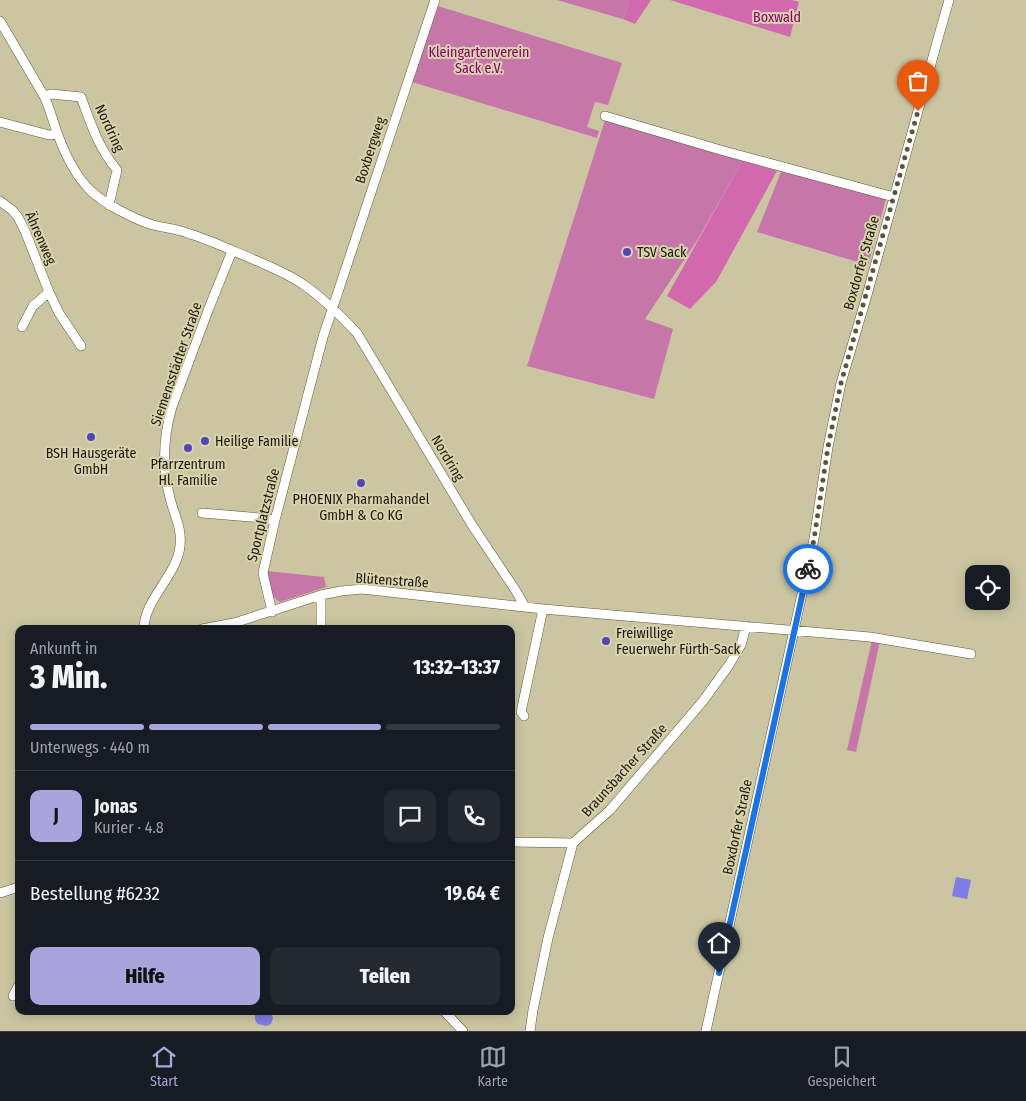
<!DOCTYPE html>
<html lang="de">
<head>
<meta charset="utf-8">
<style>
	:root { --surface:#171b24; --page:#242831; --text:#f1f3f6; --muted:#9ea1a6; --line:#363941; --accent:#a9a4db }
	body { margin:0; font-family:"Fira Sans Condensed",sans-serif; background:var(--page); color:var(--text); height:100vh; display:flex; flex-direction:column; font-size:19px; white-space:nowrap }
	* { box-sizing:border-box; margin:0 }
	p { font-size:16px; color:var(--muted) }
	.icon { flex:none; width:28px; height:28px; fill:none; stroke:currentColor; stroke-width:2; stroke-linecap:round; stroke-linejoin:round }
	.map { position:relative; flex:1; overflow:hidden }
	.details { position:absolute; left:15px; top:625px; width:500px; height:390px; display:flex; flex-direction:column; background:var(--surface); border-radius:10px; box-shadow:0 2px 12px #0003 }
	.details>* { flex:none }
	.tools { position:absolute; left:965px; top:565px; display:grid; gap:10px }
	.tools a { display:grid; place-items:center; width:45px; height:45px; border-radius:10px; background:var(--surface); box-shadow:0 2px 12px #0003; font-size:25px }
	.pin { position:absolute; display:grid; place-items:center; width:42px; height:42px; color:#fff; margin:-51px -21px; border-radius:50% 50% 50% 0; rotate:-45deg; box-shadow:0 0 5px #0007 }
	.pin .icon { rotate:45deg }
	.courier { position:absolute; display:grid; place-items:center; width:50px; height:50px; margin:-25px; border:4px solid #1a73e8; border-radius:50%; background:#fff; color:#222; box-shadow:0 1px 6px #0007 }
	.headline em { font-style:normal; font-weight:800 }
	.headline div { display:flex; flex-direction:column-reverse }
	.headline { display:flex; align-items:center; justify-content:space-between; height:85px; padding:0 15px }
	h1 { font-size:32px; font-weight:800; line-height:38px }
	.bar { display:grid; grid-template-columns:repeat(4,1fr); gap:8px 5px; align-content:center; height:60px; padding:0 15px }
	.bar i { height:6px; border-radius:4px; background:var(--line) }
	.bar .current { background:var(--accent) }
	.bar p { grid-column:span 4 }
	.line { display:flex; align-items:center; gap:12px; padding:0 15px; border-top:1px solid var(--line) }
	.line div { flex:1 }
	.round { display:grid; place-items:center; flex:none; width:52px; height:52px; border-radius:10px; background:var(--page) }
	.cta { display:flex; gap:10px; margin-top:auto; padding:10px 15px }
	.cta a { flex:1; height:58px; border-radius:10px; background:var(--accent); color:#111; font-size:20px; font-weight:800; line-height:58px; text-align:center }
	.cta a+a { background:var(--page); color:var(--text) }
	.menu { display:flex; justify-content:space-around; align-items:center; height:70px; border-top:1px solid var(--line); background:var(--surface); font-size:14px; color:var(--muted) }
	.menu a { display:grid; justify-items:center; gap:2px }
	.menu .current { color:var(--accent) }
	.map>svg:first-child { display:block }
</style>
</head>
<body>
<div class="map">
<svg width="1026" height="1031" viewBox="0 0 1026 1031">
	<rect width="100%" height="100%" fill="#cbc6a1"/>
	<!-- green -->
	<path fill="#c676a9" d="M 557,0 L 629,0 L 629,3 L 623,19 Z
		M 438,6 L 622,63 L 608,105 L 595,102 L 587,127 L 599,131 L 597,138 L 412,82 Z
		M 605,120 L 886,199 L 868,265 L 757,232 L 781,172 L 743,160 L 698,239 L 645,319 L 673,329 L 654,399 L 527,366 Z
		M 267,571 L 324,577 L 326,587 L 280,602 C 268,595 269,583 267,571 Z
		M 872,640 L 880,641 L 856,752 L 847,750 Z"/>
	<!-- forest -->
	<path fill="#d269ae" d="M 629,0 L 651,0 L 635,24 L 623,19 L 629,3 Z
		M 670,0 L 792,0 L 799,2 L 790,37 Z
		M 743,160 L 777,171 L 716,282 L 690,309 L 667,296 Z"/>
	<!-- water -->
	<path fill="#7e7ce6" d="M 956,877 L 971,880 L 967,899 L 952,896 Z
		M 257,1011 L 271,1011 L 273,1018 L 271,1024 L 266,1026 L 258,1024 C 254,1020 254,1016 257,1011 Z"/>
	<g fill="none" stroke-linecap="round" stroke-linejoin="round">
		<defs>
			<path id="minor" d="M 0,21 L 44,96 C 50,108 53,122 58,135 C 65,154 76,176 90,190 C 104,204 134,219 153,225 C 165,228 178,229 190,234 C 213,241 235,252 257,261 C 273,268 290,275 304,285 C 323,298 342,317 357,333 L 472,525 L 516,591 L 525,607
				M 44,96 L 51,94 L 81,97 C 91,124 98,147 117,170 L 109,205
				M 605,116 L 724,151 L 894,197
				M 0,122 L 49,135 L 57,134
				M 0,201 L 12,210 L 18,217 L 25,231 L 49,292 L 33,306 L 22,327
				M 49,292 L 59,313 L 81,346
				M 202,513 L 261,518 L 275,520
				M 321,595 L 321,629
				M 272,612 L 263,573 L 275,520 L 323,337 L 435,0
				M 144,629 C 144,599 177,576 180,546 C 182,527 174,515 170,498 C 162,467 163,437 172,407 L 209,308 L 232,251
				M 202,629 L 234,623 L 321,595 L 341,591 L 362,589 L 543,609 L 870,637 L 971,654
				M 524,716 L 521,712 L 543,609
				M 511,842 L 573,843
				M 0,893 L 19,887
				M 13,996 L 19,985
				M 444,1011 L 463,1031
				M 530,1031 L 533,1010 L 548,938 L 573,843 L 610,810 L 703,701 L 729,665 L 741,645 L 746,626
				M 706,1031 L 814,539 L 828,447 L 841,383 L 867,295 L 939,35 L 949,0"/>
		</defs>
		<!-- minor casing -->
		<use href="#minor" stroke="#5b5735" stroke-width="10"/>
		<!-- minor -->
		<use href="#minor" stroke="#fff" stroke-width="9"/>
	</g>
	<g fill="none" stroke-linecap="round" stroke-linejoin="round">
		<!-- done -->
		<path stroke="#595640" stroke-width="5" stroke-dasharray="0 9" d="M 808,569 L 814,539 L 828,447 L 841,383 L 918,111"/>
		<!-- route -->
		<path stroke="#1a73e8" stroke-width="6" d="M 719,973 L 808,569"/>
	</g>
	<!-- markers -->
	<g fill="#5044bb" stroke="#d8d3ad" stroke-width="2">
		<circle cx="627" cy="252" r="5"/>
		<circle cx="91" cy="437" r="5"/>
		<circle cx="205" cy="441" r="5"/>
		<circle cx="188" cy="448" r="5"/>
		<circle cx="361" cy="483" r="5"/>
		<circle cx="606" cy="641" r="5"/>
	</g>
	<g text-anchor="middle" stroke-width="4" stroke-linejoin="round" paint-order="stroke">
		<!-- park labels -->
		<g font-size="14" fill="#8a006a" stroke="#d8d3ad">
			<text x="777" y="22">Boxwald</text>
			<text x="479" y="57">Kleingartenverein<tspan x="479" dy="16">Sack e.V.</tspan></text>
		</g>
		<!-- street labels -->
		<g font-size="14" fill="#1b190b" stroke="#d8d3ad">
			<text transform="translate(110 128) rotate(65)" y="5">Nordring</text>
			<text transform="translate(370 150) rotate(-72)" y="5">Boxbergweg</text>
			<text transform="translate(41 238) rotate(66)" y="5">Ährenweg</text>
			<text transform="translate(861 263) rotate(-74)" y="5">Boxdorfer Straße</text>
			<text transform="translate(176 364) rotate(-71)" y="5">Siemensstädter Straße</text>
			<text transform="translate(448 458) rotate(59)" y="5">Nordring</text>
			<text transform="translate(263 515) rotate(-76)" y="5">Sportplatzstraße</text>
			<text transform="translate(392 580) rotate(4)" y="5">Blütenstraße</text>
			<text transform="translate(624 770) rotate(-48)" y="5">Braunsbacher Straße</text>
			<text transform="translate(737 827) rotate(-78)" y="5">Boxdorfer Straße</text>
		</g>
		<!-- poi labels -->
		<g font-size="14" fill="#1b190b" stroke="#d8d3ad" text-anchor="start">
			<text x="637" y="257">TSV Sack</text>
			<text x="215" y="446">Heilige Familie</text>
			<text x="91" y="458" text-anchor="middle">BSH Hausgeräte<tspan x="91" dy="16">GmbH</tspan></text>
			<text x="188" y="469" text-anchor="middle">Pfarrzentrum<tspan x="188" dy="16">Hl. Familie</tspan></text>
			<text x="361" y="504" text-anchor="middle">PHOENIX Pharmahandel<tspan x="361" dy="16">GmbH &amp; Co KG</tspan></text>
			<text x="616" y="638">Freiwillige<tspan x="616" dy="16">Feuerwehr Fürth-Sack</tspan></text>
		</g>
	</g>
</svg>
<div class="tools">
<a><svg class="icon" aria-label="locate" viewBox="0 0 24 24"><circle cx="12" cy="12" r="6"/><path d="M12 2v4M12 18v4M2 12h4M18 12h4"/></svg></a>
</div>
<div class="pin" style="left:918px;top:111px;background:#ea580c"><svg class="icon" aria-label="bag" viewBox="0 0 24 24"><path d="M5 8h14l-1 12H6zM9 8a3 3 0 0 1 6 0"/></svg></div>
<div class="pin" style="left:719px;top:973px;background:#1f2937"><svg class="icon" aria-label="home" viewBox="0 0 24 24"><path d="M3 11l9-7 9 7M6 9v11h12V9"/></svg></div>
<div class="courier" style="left:808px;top:569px"><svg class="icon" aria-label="bike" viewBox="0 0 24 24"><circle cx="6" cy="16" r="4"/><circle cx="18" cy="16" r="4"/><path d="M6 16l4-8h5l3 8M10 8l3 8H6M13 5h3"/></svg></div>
<section class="details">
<div class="headline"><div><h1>3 Min.</h1><p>Ankunft in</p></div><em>13:32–13:37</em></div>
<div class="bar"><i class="current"></i><i class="current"></i><i class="current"></i><i></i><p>Unterwegs · 440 m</p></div>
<div class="line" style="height:90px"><b class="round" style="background:var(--accent);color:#111">J</b><div><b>Jonas</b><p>Kurier · 4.8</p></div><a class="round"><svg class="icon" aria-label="chat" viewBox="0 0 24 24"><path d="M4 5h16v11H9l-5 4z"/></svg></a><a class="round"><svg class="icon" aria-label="phone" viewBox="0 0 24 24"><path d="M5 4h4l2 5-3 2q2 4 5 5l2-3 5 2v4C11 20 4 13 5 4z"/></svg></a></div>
<div class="line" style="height:65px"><div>Bestellung #6232</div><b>19.64 €</b></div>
<div class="cta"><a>Hilfe</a><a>Teilen</a></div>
</section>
</div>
<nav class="menu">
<a class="current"><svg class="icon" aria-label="home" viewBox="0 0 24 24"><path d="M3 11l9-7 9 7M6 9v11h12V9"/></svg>Start</a>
<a><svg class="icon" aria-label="map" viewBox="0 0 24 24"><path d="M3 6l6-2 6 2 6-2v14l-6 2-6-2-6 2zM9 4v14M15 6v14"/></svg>Karte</a>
<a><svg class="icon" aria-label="saved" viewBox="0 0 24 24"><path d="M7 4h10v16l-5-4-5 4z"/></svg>Gespeichert</a>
</nav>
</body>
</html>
